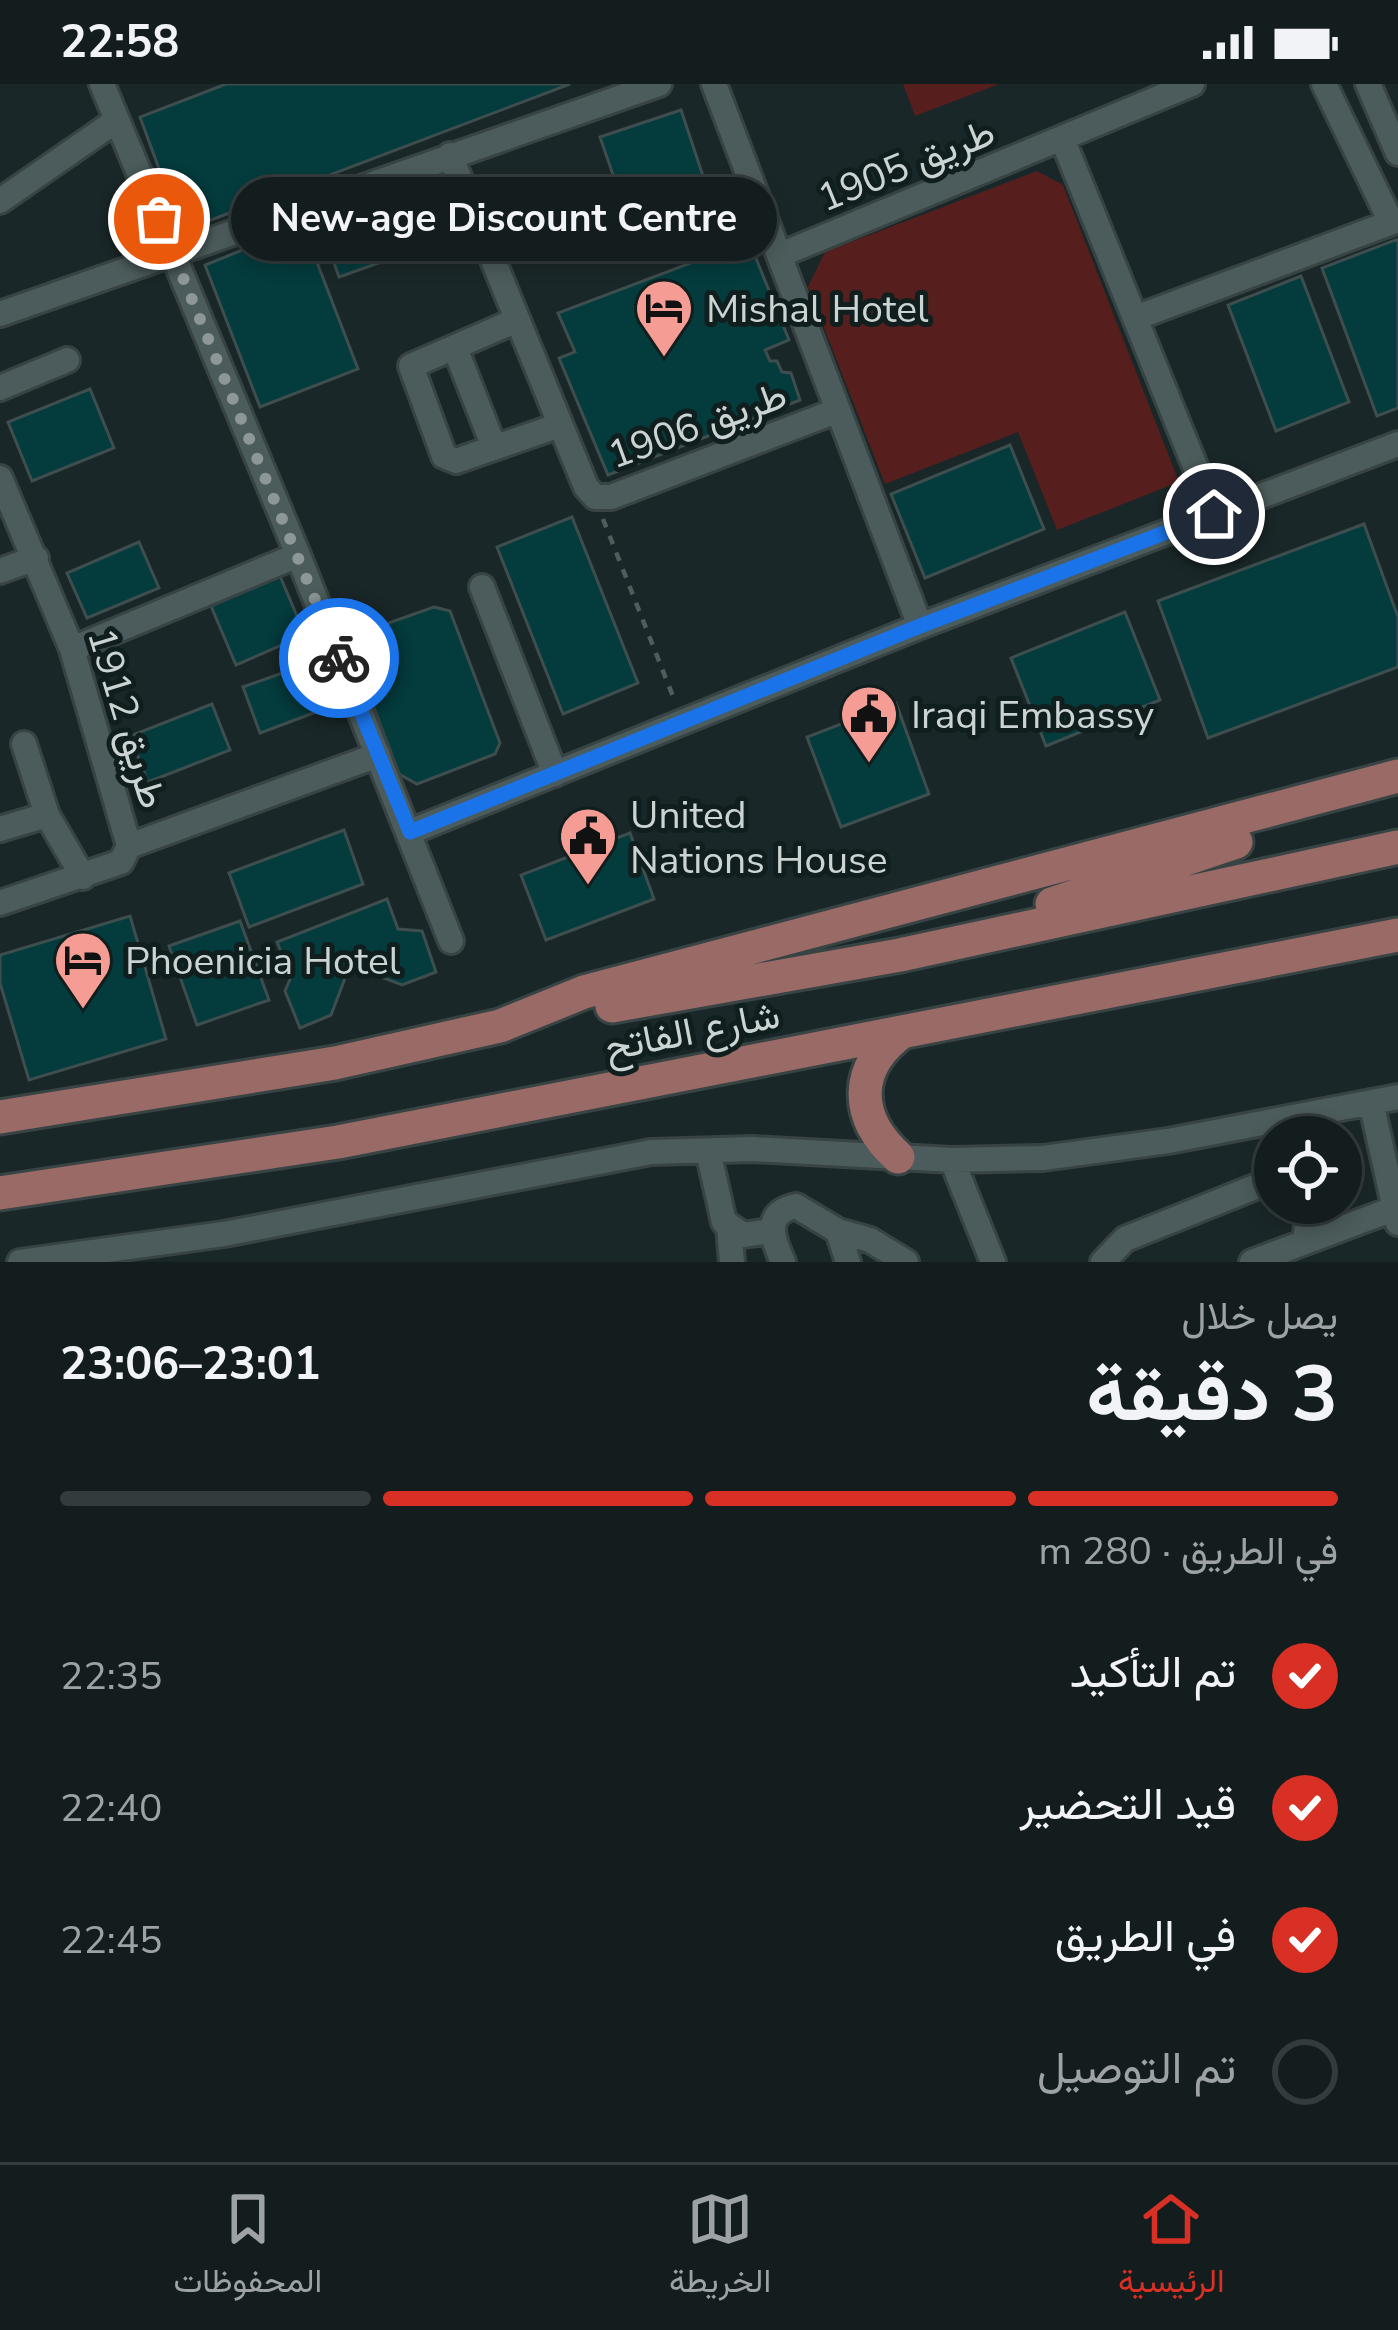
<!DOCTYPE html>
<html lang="ar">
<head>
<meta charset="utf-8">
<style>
	:root { --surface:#141d1e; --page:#212a2b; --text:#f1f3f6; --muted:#9da2a4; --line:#333b3c; --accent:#d93025 }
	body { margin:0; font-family:"Nunito Sans",Vazirmatn,sans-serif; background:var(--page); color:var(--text); direction:rtl; height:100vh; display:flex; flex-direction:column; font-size:45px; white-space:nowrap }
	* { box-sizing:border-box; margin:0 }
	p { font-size:39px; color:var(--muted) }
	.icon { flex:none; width:66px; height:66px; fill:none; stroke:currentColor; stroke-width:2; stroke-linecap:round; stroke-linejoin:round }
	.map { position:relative; height:1178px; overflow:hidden; direction:ltr }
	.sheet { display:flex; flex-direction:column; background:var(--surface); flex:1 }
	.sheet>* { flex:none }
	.fabs { position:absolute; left:1254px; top:1032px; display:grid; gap:24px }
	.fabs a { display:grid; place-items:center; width:108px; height:108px; border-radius:50%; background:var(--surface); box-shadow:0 6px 18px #0003,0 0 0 3px var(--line); font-size:60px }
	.pin { position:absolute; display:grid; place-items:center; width:102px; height:102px; color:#fff; margin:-51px; border:6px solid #fff; border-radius:50%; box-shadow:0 3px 12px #0007 }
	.courier { position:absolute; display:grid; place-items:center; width:120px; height:120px; margin:-60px; border:9px solid #1a73e8; border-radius:50%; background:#fff; color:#222; box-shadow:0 3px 15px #0007 }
	.bubble { position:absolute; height:84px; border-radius:42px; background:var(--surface); box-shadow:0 6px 18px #0003,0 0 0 3px var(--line); font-size:39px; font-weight:700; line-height:84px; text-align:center; direction:rtl }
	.overview em { font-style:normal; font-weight:700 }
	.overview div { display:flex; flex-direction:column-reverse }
	.overview { display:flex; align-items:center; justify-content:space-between; height:204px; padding:0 60px }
	h1 { font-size:78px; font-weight:700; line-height:90px }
	.bar { display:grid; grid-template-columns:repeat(4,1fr); gap:18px 12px; align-content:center; height:144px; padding:0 60px }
	.bar i { height:15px; border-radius:9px; background:var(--line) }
	.bar .current { background:var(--accent) }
	.bar p { grid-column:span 4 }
	ol { padding:0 60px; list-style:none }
	li { display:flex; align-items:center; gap:36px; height:132px }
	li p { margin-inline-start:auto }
	li .icon { padding:12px; border-radius:50%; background:var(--accent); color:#fff; stroke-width:4 }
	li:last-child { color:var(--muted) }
	li i { width:66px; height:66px; border:6px solid var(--line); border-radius:50% }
	.status { display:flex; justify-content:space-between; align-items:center; height:84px; padding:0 60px; background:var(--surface); direction:ltr }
	.status svg { height:33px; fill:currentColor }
	.dock { display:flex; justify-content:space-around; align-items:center; height:168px; border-top:3px solid var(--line); background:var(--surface); font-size:33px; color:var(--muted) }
	.dock a { display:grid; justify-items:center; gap:6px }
	.dock .current { color:var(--accent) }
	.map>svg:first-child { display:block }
</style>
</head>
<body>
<div class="status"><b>22:58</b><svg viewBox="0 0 49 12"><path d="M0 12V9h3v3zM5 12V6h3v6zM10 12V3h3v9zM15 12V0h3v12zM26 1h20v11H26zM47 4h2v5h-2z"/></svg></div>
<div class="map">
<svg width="1398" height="1178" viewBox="0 0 1398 1178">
	<rect width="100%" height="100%" fill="#1a2728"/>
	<!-- green -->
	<path fill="#561f1d" d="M 903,0 L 999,0 L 915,32 Z
		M 1037,87 L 1063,101 L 1179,398 L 1057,446 L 1018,348 L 885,400 L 808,203 L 825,168 Z"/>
	<!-- building -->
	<path fill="#043b3d" stroke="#3e4d4d" stroke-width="3" d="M 226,0 L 570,0 L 182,147 L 140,33 Z
		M 681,26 L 711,116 L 631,143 L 600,53 Z
		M 417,99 L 438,158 L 339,193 L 318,134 Z
		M 303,142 L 358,285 L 260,323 L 205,181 Z
		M 1398,155 L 1398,324 L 1377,332 L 1322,184 Z
		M 749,157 L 789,256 L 765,266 L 770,277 L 777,277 L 782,288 L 791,289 L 800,316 L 608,391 L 559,274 L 575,268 L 558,229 Z
		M 1301,192 L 1349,318 L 1276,347 L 1228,221 Z
		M 90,305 L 114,364 L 32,397 L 8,338 Z
		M 1010,361 L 1044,445 L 925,494 L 891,410 Z
		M 572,433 L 638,599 L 563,630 L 497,463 Z
		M 1364,440 L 1398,533 L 1398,583 L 1208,654 L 1158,517 Z
		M 139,458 L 159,504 L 87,534 L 67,489 Z
		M 280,492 L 305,551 L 236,581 L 211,522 Z
		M 434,523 L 450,527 L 500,659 L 495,670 L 417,700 L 399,690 L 351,563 L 360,549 Z
		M 1125,528 L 1160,616 L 1046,662 L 1011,574 Z
		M 319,576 L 335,621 L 260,649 L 243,603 Z
		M 896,619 L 929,710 L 841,743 L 807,653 Z
		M 212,620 L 230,666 L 148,698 L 130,652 Z
		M 344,746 L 363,800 L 249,843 L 229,789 Z
		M 630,749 L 654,815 L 546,856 L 521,791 Z
		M 387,815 L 398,845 L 422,847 L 436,888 L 402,901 L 350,881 L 331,931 L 300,944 L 285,907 L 291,893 L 277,858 Z
		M 130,832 L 166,955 L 29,996 L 0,899 L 0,871 Z
		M 240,837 L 269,916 L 197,941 L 169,862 Z"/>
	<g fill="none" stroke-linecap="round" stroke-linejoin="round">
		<defs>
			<path id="minor" d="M 102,0 L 298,471 L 451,857
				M 714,0 L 920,542
				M 1324,0 L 1391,138
				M 1368,0 L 1398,69
				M 1062,54 L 1214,429
				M 450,71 L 586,403 L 595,413 L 611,413 L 836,327
				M 0,117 L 117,36
				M 780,171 L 1192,0
				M 0,230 L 659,0
				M 1135,234 L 1398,136
				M 517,236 L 411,282 L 444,372 L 456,377 L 560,341
				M 455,264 L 494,363
				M 0,304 L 67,276
				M 0,394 L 72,565 L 129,762 L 121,778 L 0,819
				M 0,487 L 36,474
				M 482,503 L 555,690
				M 72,565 L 298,471
				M 24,660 L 47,731
				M 0,745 L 47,731 L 83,793
				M 410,748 L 920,542 L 1398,360
				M 129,762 L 378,671
				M 1371,1018 L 1398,1139
				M 708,1067 L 724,1138 L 743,1151 L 771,1147
				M 952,1076 L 993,1178
				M 1303,1119 L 1308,1136 L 1305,1155
				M 729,1143 L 732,1178
				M 838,1147 L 848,1178
				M 20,1178 L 224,1150 L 651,1068 L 752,1065 L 952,1076 L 1043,1074 L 1168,1057 L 1398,1013
				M 783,1178 C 772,1154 763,1129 796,1122 L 838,1147 L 870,1156 L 906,1178
				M 1103,1178 L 1125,1155 L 1260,1101 L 1275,1101
				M 1252,1178 L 1396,1124"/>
			<path id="major" d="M 1052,820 L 1236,758
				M 612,922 L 900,871 L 1398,763
				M 0,1033 L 335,979 L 500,942 L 584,908 L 1398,692
				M 898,1073 C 854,1033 853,984 902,948
				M 0,1109 L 338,1058 L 1398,851"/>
		</defs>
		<!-- minor casing -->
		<use href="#minor" stroke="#384343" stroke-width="30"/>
		<!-- major casing -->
		<use href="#major" stroke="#384343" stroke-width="39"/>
		<!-- path -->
		<path stroke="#515c5d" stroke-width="4.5" stroke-dasharray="9 9" stroke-linecap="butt" d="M 603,435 L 674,615"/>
		<!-- minor -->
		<use href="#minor" stroke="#4c5b5b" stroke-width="24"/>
		<!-- major -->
		<use href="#major" stroke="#996a66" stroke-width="33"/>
	</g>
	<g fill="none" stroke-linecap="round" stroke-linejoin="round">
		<!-- done -->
		<path stroke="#8d9797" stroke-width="12" stroke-dasharray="0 21.6" d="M 159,135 L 339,574"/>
		<!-- route -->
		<path stroke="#1a73e8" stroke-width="15" d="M 339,574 L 410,748 L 920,542 L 1214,430"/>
	</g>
	<!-- icons -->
	<defs>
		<symbol id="hotel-pin" viewBox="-11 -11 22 30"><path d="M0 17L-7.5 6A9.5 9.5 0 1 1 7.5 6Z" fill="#f59c94" stroke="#101e1e"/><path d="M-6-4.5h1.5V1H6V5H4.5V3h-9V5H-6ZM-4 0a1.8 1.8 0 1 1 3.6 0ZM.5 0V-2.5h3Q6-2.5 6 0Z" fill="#111"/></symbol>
		<symbol id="civic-pin" viewBox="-11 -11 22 30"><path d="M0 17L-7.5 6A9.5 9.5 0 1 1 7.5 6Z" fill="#f59c94" stroke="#101e1e"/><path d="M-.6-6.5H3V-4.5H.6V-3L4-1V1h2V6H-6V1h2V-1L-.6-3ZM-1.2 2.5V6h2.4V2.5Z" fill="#111"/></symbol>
	</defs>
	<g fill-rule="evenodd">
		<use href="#hotel-pin" x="631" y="191" width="66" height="90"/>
		<use href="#civic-pin" x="836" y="597" width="66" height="90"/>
		<use href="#civic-pin" x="555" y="719" width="66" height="90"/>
		<use href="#hotel-pin" x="50" y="843" width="66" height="90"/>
	</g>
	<g text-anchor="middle" stroke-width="10" stroke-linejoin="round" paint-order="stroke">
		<!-- street labels -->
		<g font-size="39" fill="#cbd3d3" stroke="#101e1e">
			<text transform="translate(906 80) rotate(-22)" y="14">طريق 1905</text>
			<text transform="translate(697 340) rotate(-20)" y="14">طريق 1906</text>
			<text transform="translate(128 634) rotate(73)" y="14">طريق 1912</text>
			<text transform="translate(692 946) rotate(-11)" y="14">شارع الفاتح</text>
		</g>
		<!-- poi labels -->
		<g font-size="39" fill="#cbd3d3" stroke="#101e1e" text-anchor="start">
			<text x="706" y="238">Mishal Hotel</text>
			<text x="911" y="644">Iraqi Embassy</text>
			<text x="630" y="744">United<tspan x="630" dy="45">Nations House</tspan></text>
			<text x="125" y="890">Phoenicia Hotel</text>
		</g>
	</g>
</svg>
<div class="fabs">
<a><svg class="icon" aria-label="locate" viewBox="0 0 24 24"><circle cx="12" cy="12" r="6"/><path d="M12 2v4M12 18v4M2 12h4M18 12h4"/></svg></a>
</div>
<div class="pin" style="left:159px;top:135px;background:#ea580c"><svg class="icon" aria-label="bag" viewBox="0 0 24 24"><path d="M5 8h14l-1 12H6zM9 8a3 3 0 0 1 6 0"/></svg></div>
<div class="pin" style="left:1214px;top:430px;background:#1f2937"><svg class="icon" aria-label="home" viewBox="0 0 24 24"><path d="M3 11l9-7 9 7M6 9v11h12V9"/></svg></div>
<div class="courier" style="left:339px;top:574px"><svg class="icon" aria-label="bike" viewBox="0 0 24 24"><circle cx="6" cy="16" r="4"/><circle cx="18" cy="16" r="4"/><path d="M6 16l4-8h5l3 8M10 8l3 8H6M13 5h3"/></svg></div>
<div class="bubble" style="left:231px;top:93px;width:546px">New-age Discount Centre</div>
</div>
<section class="sheet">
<div class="overview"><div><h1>3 دقيقة</h1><p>يصل خلال</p></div><em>23:01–23:06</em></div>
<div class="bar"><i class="current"></i><i class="current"></i><i class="current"></i><i></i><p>في الطريق · 280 m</p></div>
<ol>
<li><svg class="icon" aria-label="check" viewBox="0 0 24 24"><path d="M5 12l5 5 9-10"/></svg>تم التأكيد<p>22:35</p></li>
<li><svg class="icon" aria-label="check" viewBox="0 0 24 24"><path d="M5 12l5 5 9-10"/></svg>قيد التحضير<p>22:40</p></li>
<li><svg class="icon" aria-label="check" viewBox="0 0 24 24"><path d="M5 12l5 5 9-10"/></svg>في الطريق<p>22:45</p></li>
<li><i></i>تم التوصيل</li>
</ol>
</section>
<nav class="dock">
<a class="current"><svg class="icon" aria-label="home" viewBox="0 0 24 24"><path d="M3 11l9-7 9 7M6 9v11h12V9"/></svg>الرئيسية</a>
<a><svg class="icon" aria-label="map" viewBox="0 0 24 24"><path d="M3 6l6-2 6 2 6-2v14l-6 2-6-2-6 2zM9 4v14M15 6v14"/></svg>الخريطة</a>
<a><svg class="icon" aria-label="saved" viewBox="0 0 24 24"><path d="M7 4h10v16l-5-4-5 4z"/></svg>المحفوظات</a>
</nav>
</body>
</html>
